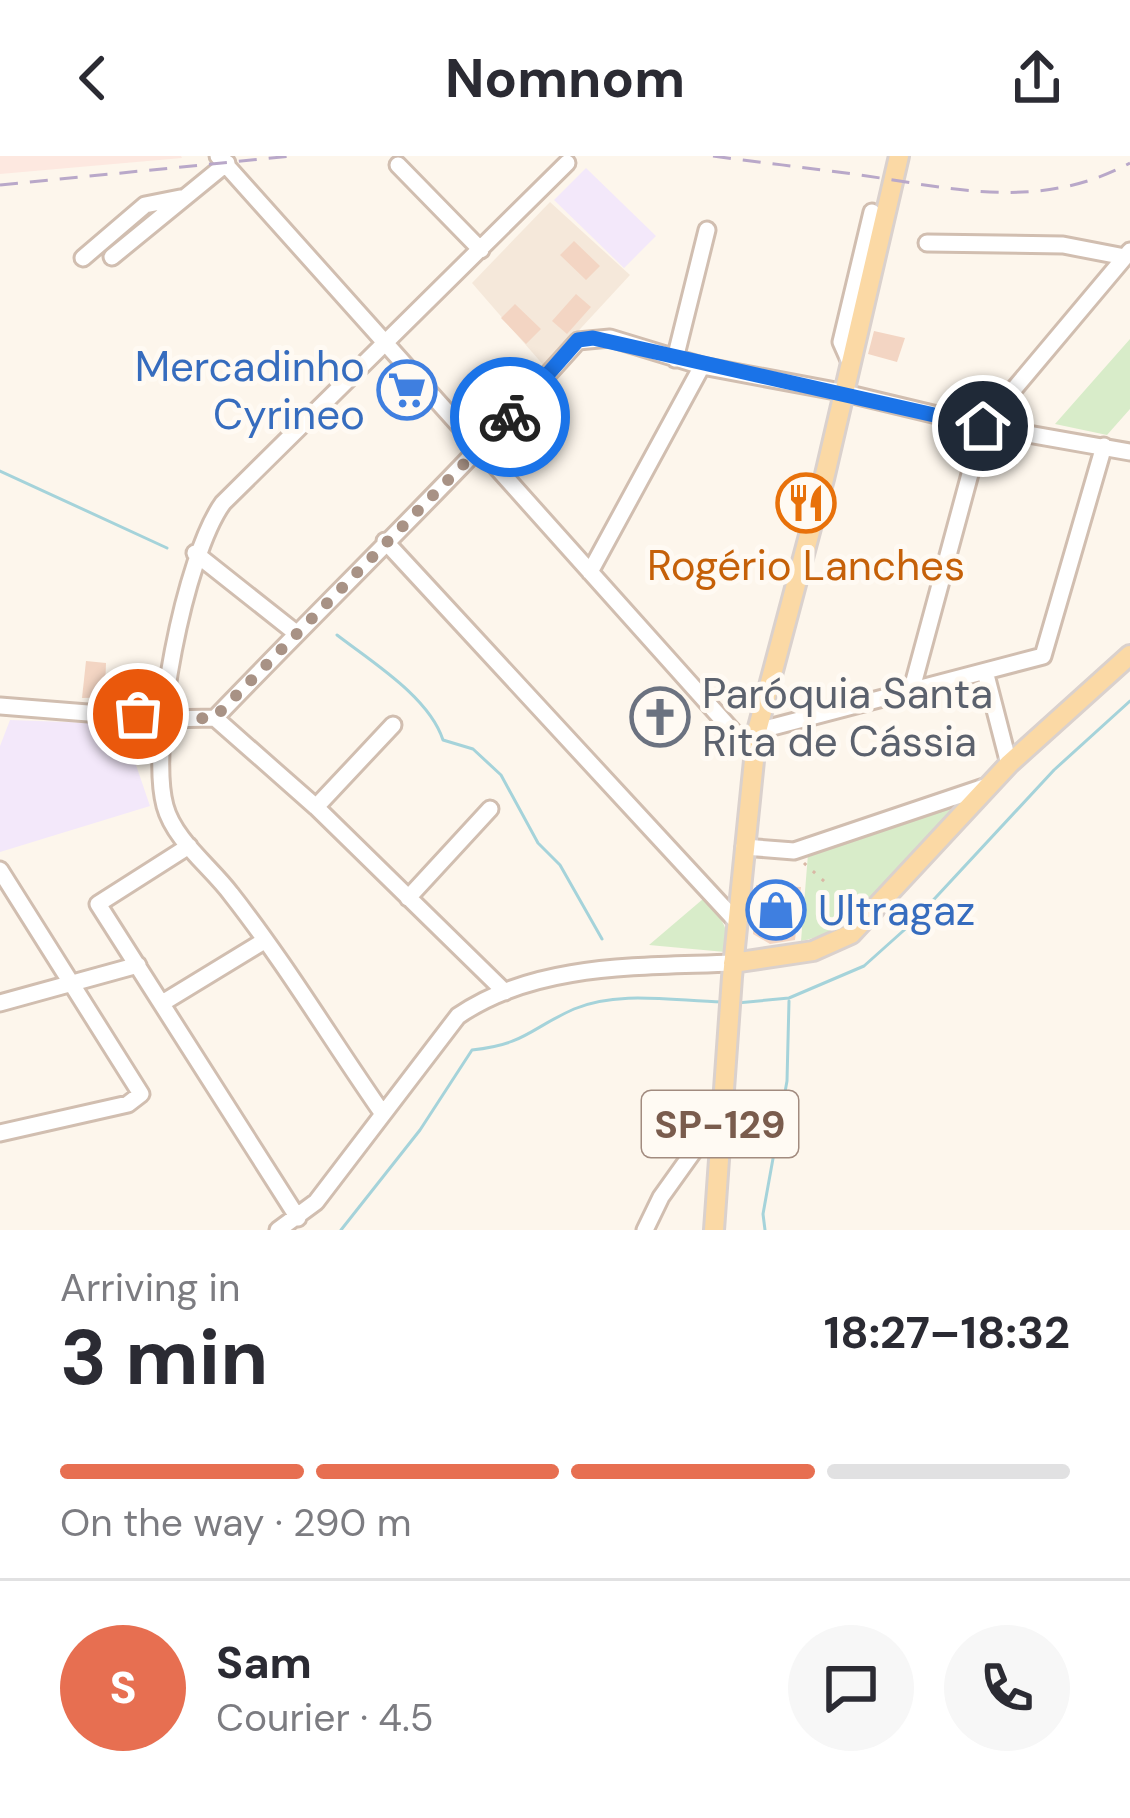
<!DOCTYPE html>
<html lang="en">
<head>
<meta charset="utf-8">
<style>
	:root { --surface:#fff; --page:#f7f7f7; --text:#2b2b33; --muted:#7c7c81; --line:#e1e1e2; --accent:#e76f51 }
	body { margin:0; font-family:"DM Sans",sans-serif; background:var(--page); color:var(--text); height:100vh; display:flex; flex-direction:column; font-size:45px; white-space:nowrap }
	* { box-sizing:border-box; margin:0 }
	p { font-size:39px; color:var(--muted) }
	.icon { flex:none; width:66px; height:66px; fill:none; stroke:currentColor; stroke-width:2; stroke-linecap:round; stroke-linejoin:round }
	.map { position:relative; height:1074px; overflow:hidden }
	.details { display:flex; flex-direction:column; background:var(--surface); flex:1 }
	.details>* { flex:none }
	.pin { position:absolute; display:grid; place-items:center; width:102px; height:102px; color:#fff; margin:-51px; border:6px solid #fff; border-radius:50%; box-shadow:0 3px 12px #0007 }
	.courier { position:absolute; display:grid; place-items:center; width:120px; height:120px; margin:-60px; border:9px solid #1a73e8; border-radius:50%; background:#fff; color:#222; box-shadow:0 3px 15px #0007 }
	.summary em { font-style:normal; font-weight:700 }
	.summary div { display:flex; flex-direction:column-reverse }
	.summary { display:flex; align-items:center; justify-content:space-between; height:204px; padding:0 60px }
	h1 { font-size:78px; font-weight:700; line-height:90px }
	.bar { display:grid; grid-template-columns:repeat(4,1fr); gap:18px 12px; align-content:center; height:144px; padding:0 60px }
	.bar i { height:15px; border-radius:9px; background:var(--line) }
	.bar .current { background:var(--accent) }
	.bar p { grid-column:span 4 }
	.line { display:flex; align-items:center; gap:30px; padding:0 60px; border-top:3px solid var(--line) }
	.line div { flex:1 }
	.round { display:grid; place-items:center; flex:none; width:126px; height:126px; border-radius:63px; background:var(--page) }
	header { display:flex; justify-content:space-between; align-items:center; height:156px; padding:0 60px; background:var(--surface); font-size:54px; font-weight:700 }
	.map>svg:first-child { display:block }
</style>
</head>
<body>
<header><svg class="icon" aria-label="back" viewBox="0 0 24 24"><path d="M15 5l-7 7 7 7"/></svg>Nomnom<svg class="icon" aria-label="share" viewBox="0 0 24 24"><path d="M12 15V3M7 8l5-5 5 5M5 13v7h14v-7"/></svg></header>
<div class="map">
<svg width="1130" height="1074" viewBox="0 0 1130 1074">
	<rect width="100%" height="100%" fill="#fdf6ec"/>
	<!-- residential -->
	<path fill="#f5e8da" d="M 550,46 L 630,119 L 545,211 L 472,127 Z"/>
	<!-- commercial -->
	<path fill="#fde8e0" d="M 0,0 L 181,0 L 182,2 L 0,18 Z"/>
	<!-- education -->
	<path fill="#f3e8fa" d="M 586,12 L 656,80 L 624,112 L 554,44 Z
		M 10,564 L 122,568 L 150,650 L 0,696 L 0,590 Z"/>
	<!-- green -->
	<path fill="#d8ecc9" d="M 1130,183 L 1130,253 L 1107,279 L 1055,268 Z
		M 960,648 C 916,696 868,773 801,785 L 808,698 Z
		M 703,743 C 718,759 733,772 725,796 L 649,789 Z"/>
	<g fill="none" stroke-linecap="round" stroke-linejoin="round">
		<!-- stream -->
		<path stroke="#a5d3da" stroke-width="3" d="M 0,315 L 167,392
			M 337,479 C 372,506 429,541 443,584 L 473,593 L 501,619 L 538,687 L 560,709 L 602,783
			M 737,847 L 789,842 L 864,810 L 912,767 L 1054,614 L 1130,545
			M 341,1074 L 420,974 L 472,894 C 526,888 529,873 574,853 C 618,834 675,845 722,846
			M 765,1074 L 763,1058 L 787,925 L 789,845"/>
	</g>
	<!-- building -->
	<path fill="#f3d5c3" d="M 574,85 L 600,110 L 586,124 L 560,99 Z
		M 576,138 L 591,151 L 567,178 L 552,165 Z
		M 515,148 L 541,173 L 526,188 L 501,162 Z
		M 874,175 L 905,182 L 897,206 L 868,198 Z
		M 86,505 L 106,507 L 105,534 L 127,534 L 128,541 L 82,542 Z
		M 670,537 L 684,556 L 682,562 L 654,588 L 634,564 Z
		M 756,729 L 801,731 L 795,784 L 770,788 L 753,778 Z"/>
	<g fill="none" stroke-linecap="round" stroke-linejoin="round">
		<defs>
			<path id="minor" d="M 218,0 L 754,599
				M 398,9 L 481,94
				M 927,87 L 1063,89 L 1125,101
				M 112,101 L 227,7
				M 83,102 L 145,49 L 180,42
				M 675,203 L 707,74
				M 849,204 L 841,186 L 872,56
				M 385,385 L 737,766
				M 195,397 L 296,477
				M 590,416 L 702,210
				M 986,519 L 1009,608
				M 911,536 L 983,270 L 1130,95
				M 0,550 L 163,563 L 215,562 C 336,436 462,315 578,185 L 610,182 L 702,210 L 841,236 L 983,270 L 1130,296
				M 215,562 L 316,651 L 505,836
				M 757,575 L 1043,500 L 1104,290
				M 316,651 L 393,569
				M 189,690 L 98,748 L 298,1062
				M 744,691 L 794,695 L 987,630
				M 0,714 L 141,938 L 128,948 L 0,977
				M 408,742 L 490,653
				M 164,846 L 264,785
				M 0,847 L 138,809
				M 383,958 C 332,885 286,808 231,738 C 211,711 174,684 165,650 C 148,587 185,399 223,347 L 567,7
				M 278,1074 L 316,1046 L 458,860 C 536,806 642,811 733,807
				M 645,1074 L 661,1041 L 721,957"/>
			<path id="major" d="M 733,807 L 813,795 L 851,778 L 1009,608 L 1130,499
				M 714,1074 L 732,821 L 757,575 L 824,323 L 899,0"/>
		</defs>
		<!-- minor casing -->
		<use href="#minor" stroke="#d1beb0" stroke-width="21"/>
		<!-- major casing -->
		<use href="#major" stroke="#dad1cd" stroke-width="24"/>
		<!-- path -->
		<path stroke="#d9b8a5" stroke-width="3" stroke-dasharray="3 9" stroke-linecap="butt" d="M 804,707 L 825,726"/>
		<!-- minor -->
		<use href="#minor" stroke="#fff" stroke-width="15"/>
		<!-- major -->
		<use href="#major" stroke="#fbd9a5" stroke-width="18"/>
		<!-- rail -->
		<path stroke="#b9a8c9" stroke-width="3" stroke-dasharray="18 12" stroke-linecap="butt" d="M 713,0 C 771,8 829,14 887,23 C 973,37 1050,50 1130,7
			M 0,29 L 292,0"/>
	</g>
	<g fill="none" stroke-linecap="round" stroke-linejoin="round">
		<!-- done -->
		<path stroke="#a89285" stroke-width="12" stroke-dasharray="0 21.6" d="M 138,558 L 163,563 L 214,562 L 510,261"/>
		<!-- route -->
		<path stroke="#1a73e8" stroke-width="15" d="M 510,261 L 578,184 L 593,182 L 983,270"/>
	</g>
	<!-- icons -->
	<defs>
		<symbol id="supermarket-ring" viewBox="-11 -11 22 22"><circle r="9.5" fill="#fffaf3" stroke="#3f7fe0" stroke-width="1.5"/><path d="M-6-5.5h2.5l.6 2H6L4.5 2H-2.5L-4.4-4H-6ZM-1.5 3.2a1.3 1.3 0 1 0 .1 0ZM3 3.2a1.3 1.3 0 1 0 .1 0Z" fill="#3f7fe0"/></symbol>
		<symbol id="restaurant-ring" viewBox="-11 -11 22 22"><circle r="9.5" fill="#fffaf3" stroke="#e8710a" stroke-width="1.5"/><path d="M-5-6h1v4h1v-4h1v4h1v-4h1v5L-1.5 .5V6h-2V.5L-5-1ZM5-6V6H3V1.5H1.5Q1.5-4 5-6Z" fill="#e8710a"/></symbol>
		<symbol id="church-ring" viewBox="-11 -11 22 22"><circle r="9.5" fill="#fffaf3" stroke="#6b7280" stroke-width="1.5"/><path d="M-1.2-6h2.4v3.5h3.3v2.4h-3.3V6h-2.4V-.1h-3.3v-2.4h3.3Z" fill="#6b7280"/></symbol>
		<symbol id="shop-ring" viewBox="-11 -11 22 22"><circle r="9.5" fill="#fffaf3" stroke="#3f7fe0" stroke-width="1.5"/><path d="M-5-2.5h2.3a2.7 3.5 0 0 1 5.4 0H5L5.5 6h-11ZM-1.5-2.5h3a1.5 2.3 0 0 0-3 0Z" fill="#3f7fe0"/></symbol>
	</defs>
	<g fill-rule="evenodd">
		<use href="#supermarket-ring" x="374" y="201" width="66" height="66"/>
		<use href="#restaurant-ring" x="773" y="314" width="66" height="66"/>
		<use href="#church-ring" x="627" y="528" width="66" height="66"/>
		<use href="#shop-ring" x="743" y="721" width="66" height="66"/>
	</g>
	<g text-anchor="middle" stroke-width="10" stroke-linejoin="round" paint-order="stroke">
		<!-- shield labels -->
		<rect fill="#fffaf3" stroke="#a28b7f" stroke-width="3" x="642" y="935" width="156" height="66" rx="9"/>
		<g font-size="39" font-weight="bold" fill="#7a5c4d">
			<text x="720" y="982">SP-129</text>
		</g>
		<!-- shop labels -->
		<g font-size="42" fill="#366cbe" stroke="#fffaf3" text-anchor="end">
			<text x="365" y="225">Mercadinho<tspan x="365" dy="48">Cyrineo</tspan></text>
			<text x="818" y="769" text-anchor="start">Ultragaz</text>
		</g>
		<!-- food labels -->
		<g font-size="42" fill="#c56008" stroke="#fffaf3">
			<text x="806" y="424">Rogério Lanches</text>
		</g>
		<!-- worship labels -->
		<g font-size="42" fill="#5b616d" stroke="#fffaf3" text-anchor="start">
			<text x="702" y="552">Paróquia Santa<tspan x="702" dy="48">Rita de Cássia</tspan></text>
		</g>
	</g>
</svg>
<div class="pin" style="left:138px;top:558px;background:#ea580c"><svg class="icon" aria-label="bag" viewBox="0 0 24 24"><path d="M5 8h14l-1 12H6zM9 8a3 3 0 0 1 6 0"/></svg></div>
<div class="pin" style="left:983px;top:270px;background:#1f2937"><svg class="icon" aria-label="home" viewBox="0 0 24 24"><path d="M3 11l9-7 9 7M6 9v11h12V9"/></svg></div>
<div class="courier" style="left:510px;top:261px"><svg class="icon" aria-label="bike" viewBox="0 0 24 24"><circle cx="6" cy="16" r="4"/><circle cx="18" cy="16" r="4"/><path d="M6 16l4-8h5l3 8M10 8l3 8H6M13 5h3"/></svg></div>
</div>
<section class="details">
<div class="summary"><div><h1>3 min</h1><p>Arriving in</p></div><em>18:27–18:32</em></div>
<div class="bar"><i class="current"></i><i class="current"></i><i class="current"></i><i></i><p>On the way · 290 m</p></div>
<div class="line" style="height:216px"><b class="round" style="background:var(--accent);color:#fff">S</b><div><b>Sam</b><p>Courier · 4.5</p></div><a class="round"><svg class="icon" aria-label="chat" viewBox="0 0 24 24"><path d="M4 5h16v11H9l-5 4z"/></svg></a><a class="round"><svg class="icon" aria-label="phone" viewBox="0 0 24 24"><path d="M5 4h4l2 5-3 2q2 4 5 5l2-3 5 2v4C11 20 4 13 5 4z"/></svg></a></div>
</section>
</body>
</html>
